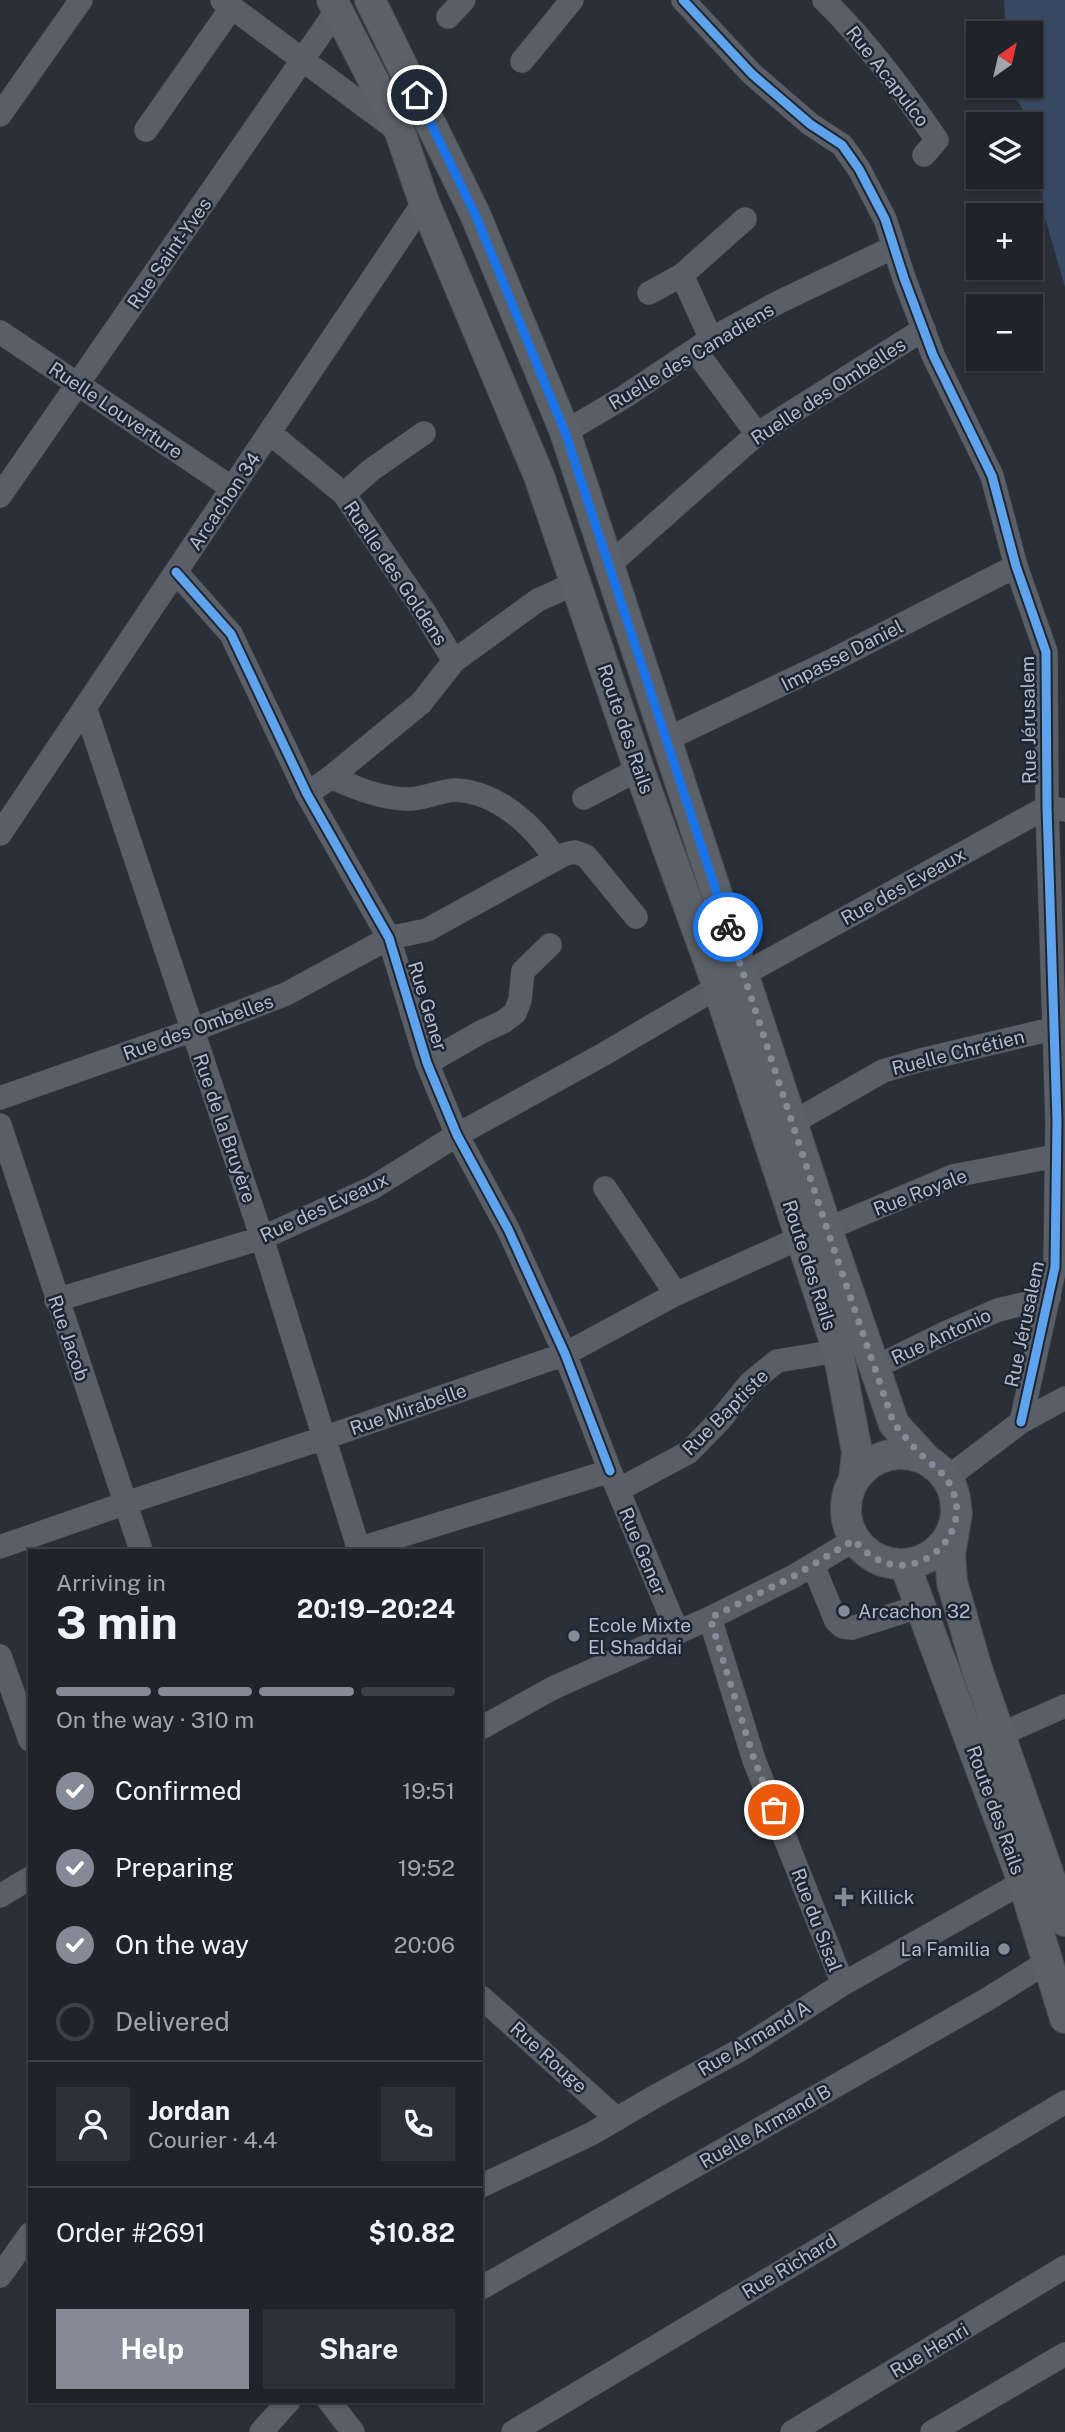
<!DOCTYPE html>
<html lang="en">
<head>
<meta charset="utf-8">
<style>
	:root { --surface:#20242a; --page:#2d3036; --text:#f1f3f6; --muted:#a2a4a8; --line:#3d4147; --accent:#848b96 }
	body { margin:0; font-family:"Public Sans",sans-serif; background:var(--page); color:var(--text); height:100vh; display:flex; flex-direction:column; font-size:26px; white-space:nowrap }
	* { box-sizing:border-box; margin:0 }
	p { font-size:23px; color:var(--muted) }
	.icon { flex:none; width:38px; height:38px; fill:none; stroke:currentColor; stroke-width:2; stroke-linecap:round; stroke-linejoin:round }
	.map { position:relative; flex:1; overflow:hidden }
	.drawer { position:absolute; left:28px; top:1549px; width:455px; height:854px; display:flex; flex-direction:column; background:var(--surface); border-radius:0px; box-shadow:0 2px 5px #0004,0 0 0 2px var(--line) }
	.drawer>* { flex:none }
	.needle { width:46px; rotate:34deg }
	.controls { position:absolute; left:966px; top:21px; display:grid; gap:14px }
	.controls a { display:grid; place-items:center; width:77px; height:77px; border-radius:0px; background:var(--surface); box-shadow:0 2px 5px #0004,0 0 0 2px var(--line); font-size:35px }
	.pin { position:absolute; display:grid; place-items:center; width:60px; height:60px; color:#fff; margin:-30px; border:4px solid #fff; border-radius:50%; box-shadow:0 2px 7px #0007 }
	.courier { position:absolute; display:grid; place-items:center; width:70px; height:70px; margin:-35px; border:5px solid #1a73e8; border-radius:50%; background:#fff; color:#222; box-shadow:0 2px 9px #0007 }
	.overview em { font-style:normal; font-weight:700 }
	.overview div { display:flex; flex-direction:column-reverse }
	.overview { display:flex; align-items:center; justify-content:space-between; height:119px; padding:0 28px }
	h1 { font-size:46px; font-weight:700; line-height:52px }
	.bar { display:grid; grid-template-columns:repeat(4,1fr); gap:10px 7px; align-content:center; height:84px; padding:0 28px }
	.bar i { height:9px; border-radius:5px; background:var(--line) }
	.bar .active { background:var(--accent) }
	.bar p { grid-column:span 4 }
	.line { display:flex; align-items:center; gap:18px; padding:0 28px; border-top:2px solid var(--line) }
	.line div { flex:1 }
	.round { display:grid; place-items:center; flex:none; width:74px; height:74px; border-radius:0px; background:var(--page) }
	ol { padding:0 28px; list-style:none }
	li { display:flex; align-items:center; gap:21px; height:77px }
	li p { margin-inline-start:auto }
	li .icon { padding:7px; border-radius:50%; background:var(--accent); color:#fff; stroke-width:4 }
	li:last-child { color:var(--muted) }
	li i { width:38px; height:38px; border:4px solid var(--line); border-radius:50% }
	.primary-button { display:flex; gap:14px; margin-top:auto; padding:14px 28px }
	.primary-button a { flex:1; height:80px; border-radius:0px; background:var(--accent); color:#fff; font-size:28px; font-weight:700; line-height:80px; text-align:center }
	.primary-button a+a { background:var(--page); color:var(--text) }
	.map>svg:first-child { display:block }
</style>
</head>
<body>
<div class="map">
<svg width="1065" height="2432" viewBox="0 0 1065 2432">
	<rect width="100%" height="100%" fill="#2a3038"/>
	<!-- water -->
	<path fill="#384963" d="M 1004,0 L 1065,0 L 1065,287 L 1045,218 L 1037,140 L 1031,124 L 1010,87 L 1031,86 L 1031,33 L 1006,33 Z"/>
	<g fill="none" stroke-linecap="round" stroke-linejoin="round">
		<defs>
			<path id="minor" d="M 222,0 L 397,130
				M 683,0 L 752,74 L 810,124 L 842,145 L 859,169 L 885,219 L 904,278 L 933,355 L 992,476 L 1016,566 L 1046,652 L 1047,807 L 1057,1121 L 1055,1267 L 1021,1422
				M 824,0 C 867,42 903,91 937,140 L 924,155
				M 448,17 L 464,0
				M 522,61 L 572,0
				M 0,115 L 81,0
				M 146,130 L 232,7
				M 649,293 L 682,275
				M 0,332 L 232,488
				M 711,339 L 682,275 L 745,219
				M 695,350 L 757,434
				M 565,432 L 624,397 L 711,339 L 779,302 L 894,247
				M 270,433 L 344,494 L 425,613 L 454,661
				M 344,494 L 371,470 L 424,433
				M 0,496 L 337,10
				M 608,566 L 757,434 L 924,329
				M 176,572 L 231,634 L 307,794 L 389,938 L 427,1063 L 457,1135 L 508,1229 L 565,1354 L 610,1471
				M 85,707 L 262,1238 L 359,1550
				M 665,740 L 833,660 L 1016,566
				M 331,777 C 355,788 382,799 409,799 C 425,799 441,790 456,790 C 497,792 535,826 555,859
				M 307,794 L 331,777 L 421,703 L 454,661 L 538,600 L 576,583
				M 584,798 L 639,769
				M 0,834 L 424,202
				M 744,974 L 1047,807 L 1065,810
				M 427,1063 L 481,1032 L 503,1022 L 515,1013 L 520,1000 L 523,971 L 550,945
				M 0,1098 L 193,1030 L 286,994 L 389,938 L 427,930 L 565,854 L 575,852 L 586,856 L 636,917
				M 792,1123 L 883,1071 L 921,1060 L 1052,1029
				M 0,1125 L 141,1550
				M 605,1188 L 676,1294
				M 827,1229 L 953,1176 L 1056,1156
				M 56,1300 L 262,1238 L 372,1188 L 457,1135 L 604,1054 L 718,987
				M 876,1367 L 945,1333 L 998,1310 L 1049,1298
				M 947,1478 L 1021,1422 L 1065,1398
				M 618,1490 L 689,1452 L 720,1420 L 750,1383 L 777,1361 L 838,1351
				M 0,1547 L 126,1503 L 324,1438 L 565,1354 L 676,1294 L 802,1237
				M 358,1549 L 610,1471 L 677,1631
				M 813,1565 L 836,1621 L 843,1627 L 852,1628 L 921,1606
				M 710,1618 L 754,1760 L 843,1984
				M 0,1656 L 30,1740
				M 481,1728 L 553,1688 L 710,1618 L 794,1576 L 854,1540
				M 999,1735 L 1065,1706
				M 0,1896 L 30,1878
				M 481,1997 L 617,2119
				M 481,2186 L 591,2134 L 654,2097 L 740,2050 L 843,1984 L 1023,1882
				M 0,2276 L 30,2234
				M 481,2288 L 986,2000 L 1047,1962
				M 329,2401 L 353,2432
				M 261,2432 L 289,2401
				M 513,2432 L 1065,2102
				M 792,2432 L 1065,2267
				M 932,2432 L 1065,2354"/>
			<path id="major" d="M 332,0 L 400,132 L 424,202 L 539,476 L 639,769 L 718,987 L 838,1351 L 857,1452 L 854,1479
				M 370,0 L 475,214 L 565,432 L 827,1229 L 894,1424 L 927,1460
				M846 1509a55 55 0 1 1 110 0a55 55 0 1 1-110 0Z
				M 957,1513 L 950,1554 L 952,1582 L 977,1669 L 1065,1921
				M 905,1565 L 1023,1882 L 1065,2018"/>
		</defs>
		<!-- minor casing -->
		<use href="#minor" stroke="#484c53" stroke-width="24"/>
		<!-- major casing -->
		<use href="#major" stroke="#484c55" stroke-width="32"/>
		<!-- minor -->
		<use href="#minor" stroke="#5a5e66" stroke-width="23"/>
		<!-- major -->
		<use href="#major" stroke="#5c6168" stroke-width="30"/>
		<defs>
			<path id="cycleway" d="M 683,0 L 752,74 L 810,124 L 842,145 L 859,169 L 885,219 L 904,278 L 933,355 L 992,476 L 1016,566 L 1046,652 L 1047,807 L 1057,1121 L 1055,1267 L 1021,1422
				M 176,572 L 231,634 L 307,794 L 389,938 L 427,1063 L 457,1135 L 508,1229 L 565,1354 L 610,1471"/>
		</defs>
		<!-- cycleway casing -->
		<use href="#cycleway" stroke="#1d2633" stroke-width="13"/>
		<!-- cycleway -->
		<use href="#cycleway" stroke="#60a3ed" stroke-width="9"/>
	</g>
	<g fill="none" stroke-linecap="round" stroke-linejoin="round">
		<!-- done -->
		<path stroke="#848b96" stroke-width="7" stroke-dasharray="0 12.6" d="M 728,927 L 827,1229 L 894,1424 C 905,1436 915,1450 927,1460 C 939,1470 949,1478 954,1494 C 967,1532 929,1573 890,1564 C 875,1561 864,1551 854,1540 L 794,1576 L 710,1618 L 754,1759 L 774,1810"/>
		<!-- route -->
		<path stroke="#1a73e8" stroke-width="9" d="M 417,95 L 475,214 L 565,432 L 728,927"/>
	</g>
	<!-- markers -->
	<g fill="#848b96" stroke="#1d2633" stroke-width="2.5">
		<circle cx="844" cy="1611" r="7"/>
		<circle cx="574" cy="1636" r="7"/>
		<path d="M840.5 1886.5h7v7h7v7h-7v7h-7v-7h-7v-7h7z"/>
		<circle cx="1004" cy="1949" r="7"/>
	</g>
	<g text-anchor="middle" stroke-width="5" stroke-linejoin="round" paint-order="stroke">
		<!-- street labels -->
		<g font-size="19" fill="#b4bcc9" stroke="#1d2633">
			<text transform="translate(888 76) rotate(52)" y="7">Rue Acapulco</text>
			<text transform="translate(169 253) rotate(-55)" y="7">Rue Saint-Yves</text>
			<text transform="translate(691 356) rotate(-31)" y="7">Ruelle des Canadiens</text>
			<text transform="translate(828 391) rotate(-33)" y="7">Ruelle des Ombelles</text>
			<text transform="translate(116 410) rotate(34)" y="7">Ruelle Louverture</text>
			<text transform="translate(224 501) rotate(-56)" y="7">Arcachon 34</text>
			<text transform="translate(396 573) rotate(56)" y="7">Ruelle des Goldens</text>
			<text transform="translate(842 655) rotate(-27)" y="7">Impasse Daniel</text>
			<text transform="translate(1028 720) rotate(-91)" y="7">Rue Jérusalem</text>
			<text transform="translate(626 729) rotate(71)" y="7">Route des Rails</text>
			<text transform="translate(903 886) rotate(-29)" y="7">Rue des Eveaux</text>
			<text transform="translate(428 1006) rotate(73)" y="7">Rue Gener</text>
			<text transform="translate(198 1027) rotate(-20)" y="7">Rue des Ombelles</text>
			<text transform="translate(958 1052) rotate(-14)" y="7">Ruelle Chrétien</text>
			<text transform="translate(225 1128) rotate(71)" y="7">Rue de la Bruyère</text>
			<text transform="translate(920 1192) rotate(-21)" y="7">Rue Royale</text>
			<text transform="translate(324 1207) rotate(-25)" y="7">Rue des Eveaux</text>
			<text transform="translate(810 1265) rotate(72)" y="7">Route des Rails</text>
			<text transform="translate(1024 1324) rotate(-78)" y="7">Rue Jérusalem</text>
			<text transform="translate(941 1336) rotate(-25)" y="7">Rue Antonio</text>
			<text transform="translate(69 1338) rotate(71)" y="7">Rue Jacob</text>
			<text transform="translate(408 1409) rotate(-19)" y="7">Rue Mirabelle</text>
			<text transform="translate(725 1412) rotate(-45)" y="7">Rue Baptiste</text>
			<text transform="translate(643 1551) rotate(67)" y="7">Rue Gener</text>
			<text transform="translate(996 1810) rotate(70)" y="7">Route des Rails</text>
			<text transform="translate(817 1920) rotate(69)" y="7">Rue du Sisal</text>
			<text transform="translate(754 2038) rotate(-31)" y="7">Rue Armand A</text>
			<text transform="translate(549 2057) rotate(42)" y="7">Rue Rouge</text>
			<text transform="translate(765 2126) rotate(-30)" y="7">Ruelle Armand B</text>
			<text transform="translate(789 2266) rotate(-31)" y="7">Rue Richard</text>
			<text transform="translate(929 2350) rotate(-31)" y="7">Rue Henri</text>
		</g>
		<!-- poi labels -->
		<g font-size="19" fill="#b4bcc9" stroke="#1d2633" text-anchor="start">
			<text x="858" y="1618">Arcachon 32</text>
			<text x="588" y="1632">Ecole Mixte<tspan x="588" dy="22">El Shaddai</tspan></text>
			<text x="860" y="1904">Killick</text>
			<text x="990" y="1956" text-anchor="end">La Familia</text>
		</g>
	</g>
</svg>
<div class="controls">
<a><svg class="needle" viewBox="-14 -14 28 28"><path d="M0-13l5 13h-10z" fill="#e53935"/><path d="M0 13l5-13h-10z" fill="#a2a4a8"/></svg></a>
<a><svg class="icon" aria-label="layers" viewBox="0 0 24 24"><path d="M12 4l9 5-9 5-9-5zM3 14l9 5 9-5"/></svg></a>
<a>+</a>
<a>−</a>
</div>
<div class="pin" style="left:774px;top:1810px;background:#ea580c"><svg class="icon" aria-label="bag" viewBox="0 0 24 24"><path d="M5 8h14l-1 12H6zM9 8a3 3 0 0 1 6 0"/></svg></div>
<div class="pin" style="left:417px;top:95px;background:#1f2937"><svg class="icon" aria-label="home" viewBox="0 0 24 24"><path d="M3 11l9-7 9 7M6 9v11h12V9"/></svg></div>
<div class="courier" style="left:728px;top:927px"><svg class="icon" aria-label="bike" viewBox="0 0 24 24"><circle cx="6" cy="16" r="4"/><circle cx="18" cy="16" r="4"/><path d="M6 16l4-8h5l3 8M10 8l3 8H6M13 5h3"/></svg></div>
<section class="drawer">
<div class="overview"><div><h1>3 min</h1><p>Arriving in</p></div><em>20:19–20:24</em></div>
<div class="bar"><i class="active"></i><i class="active"></i><i class="active"></i><i></i><p>On the way · 310 m</p></div>
<ol>
<li><svg class="icon" aria-label="check" viewBox="0 0 24 24"><path d="M5 12l5 5 9-10"/></svg>Confirmed<p>19:51</p></li>
<li><svg class="icon" aria-label="check" viewBox="0 0 24 24"><path d="M5 12l5 5 9-10"/></svg>Preparing<p>19:52</p></li>
<li><svg class="icon" aria-label="check" viewBox="0 0 24 24"><path d="M5 12l5 5 9-10"/></svg>On the way<p>20:06</p></li>
<li><i></i>Delivered</li>
</ol>
<div class="line" style="height:126px"><a class="round"><svg class="icon" aria-label="person" viewBox="0 0 24 24"><circle cx="12" cy="8" r="4"/><path d="M4 21q1-7 8-7t8 7"/></svg></a><div><b>Jordan</b><p>Courier · 4.4</p></div><a class="round"><svg class="icon" aria-label="phone" viewBox="0 0 24 24"><path d="M5 4h4l2 5-3 2q2 4 5 5l2-3 5 2v4C11 20 4 13 5 4z"/></svg></a></div>
<div class="line" style="height:91px"><div>Order #2691</div><b>$10.82</b></div>
<div class="primary-button"><a>Help</a><a>Share</a></div>
</section>
</div>
</body>
</html>
